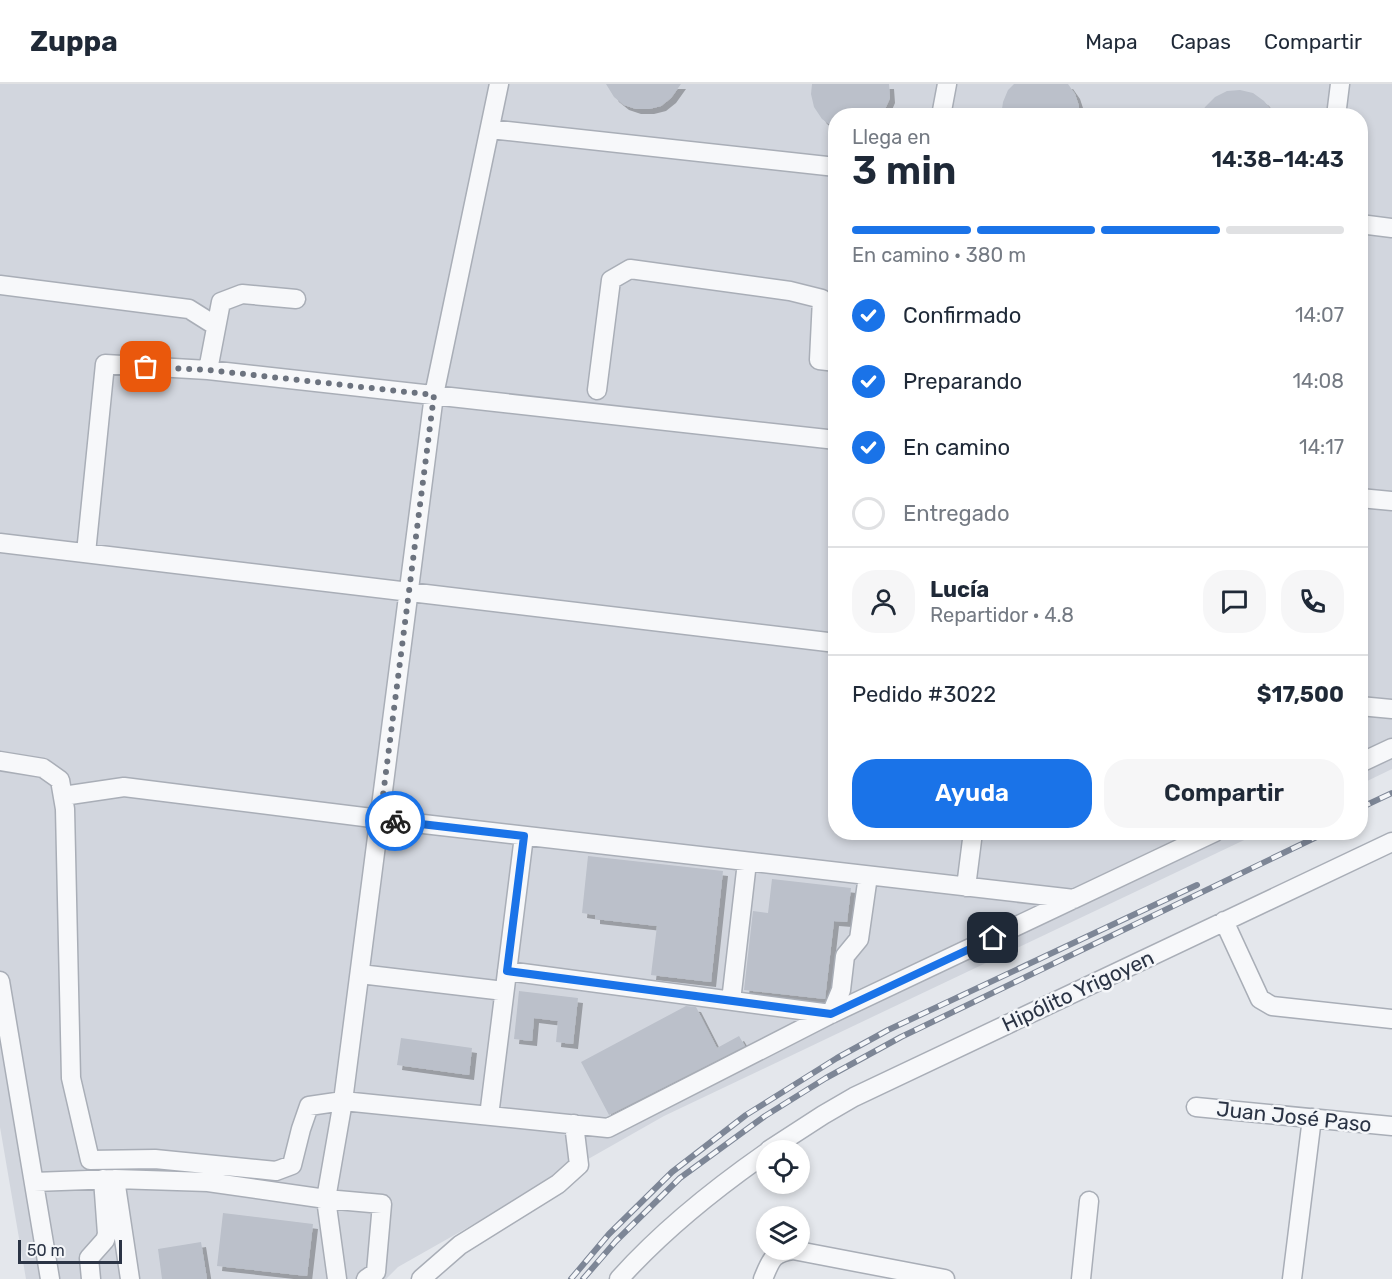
<!DOCTYPE html>
<html lang="es">
<head>
<meta charset="utf-8">
<style>
	:root { --surface:#fff; --page:#f6f6f7; --text:#1f2937; --muted:#747a83; --line:#e0e1e3; --accent:#1a73e8 }
	body { margin:0; font-family:Rubik,sans-serif; background:var(--page); color:var(--text); height:100vh; display:flex; flex-direction:column; font-size:22px; white-space:nowrap }
	* { box-sizing:border-box; margin:0 }
	p { font-size:20px; color:var(--muted) }
	.icon { flex:none; width:33px; height:33px; fill:none; stroke:currentColor; stroke-width:2; stroke-linecap:round; stroke-linejoin:round }
	.map { position:relative; flex:1; overflow:hidden }
	.side { position:absolute; left:828px; top:24px; width:540px; height:732px; display:flex; flex-direction:column; background:var(--surface); border-radius:24px; box-shadow:0 3px 9px #0003 }
	.side>* { flex:none }
	.fabs { position:absolute; left:756px; top:1056px; display:grid; gap:12px }
	.fabs a { display:grid; place-items:center; width:54px; height:54px; border-radius:50%; background:var(--surface); box-shadow:0 3px 9px #0003; font-size:30px }
	.scale { position:absolute; left:18px; bottom:15px; width:104px; box-sizing:border-box; padding-left:6px; border:3px solid #2b3445; border-top:0; font-size:16px; line-height:21px; white-space:nowrap; color:#2b3445; -webkit-text-stroke:4px #f4f6f9; paint-order:stroke }
	.pin { position:absolute; display:grid; place-items:center; width:51px; height:51px; color:#fff; margin:-26px; border-radius:12px; box-shadow:0 3px 9px #0006 }
	.courier { position:absolute; display:grid; place-items:center; width:60px; height:60px; margin:-30px; border:4px solid #1a73e8; border-radius:50%; background:#fff; color:#222; box-shadow:0 2px 8px #0007 }
	.headline em { font-style:normal; font-weight:600 }
	.headline div { display:flex; flex-direction:column-reverse }
	.headline { display:flex; align-items:center; justify-content:space-between; height:102px; padding:0 24px }
	h1 { font-size:39px; font-weight:600; line-height:45px }
	.bar { display:grid; grid-template-columns:repeat(4,1fr); gap:9px 6px; align-content:center; height:72px; padding:0 24px }
	.bar i { height:8px; border-radius:4px; background:var(--line) }
	.bar .current { background:var(--accent) }
	.bar p { grid-column:span 4 }
	.line { display:flex; align-items:center; gap:15px; padding:0 24px; border-top:2px solid var(--line) }
	.line div { flex:1 }
	.round { display:grid; place-items:center; flex:none; width:63px; height:63px; border-radius:24px; background:var(--page) }
	ol { padding:0 24px; list-style:none }
	li { display:flex; align-items:center; gap:18px; height:66px }
	li p { margin-inline-start:auto }
	li .icon { padding:6px; border-radius:50%; background:var(--accent); color:#fff; stroke-width:4 }
	li:last-child { color:var(--muted) }
	li i { width:33px; height:33px; border:3px solid var(--line); border-radius:50% }
	.action { display:flex; gap:12px; margin-top:auto; padding:12px 24px }
	.action a { flex:1; height:69px; border-radius:24px; background:var(--accent); color:#fff; font-size:24px; font-weight:600; line-height:69px; text-align:center }
	.action a+a { background:var(--page); color:var(--text) }
	header { display:flex; align-items:center; gap:36px; box-sizing:border-box; height:84px; padding:0 30px; background:var(--surface); border-bottom:2px solid var(--line) }
	header strong { font-size:28px }
	nav { display:flex; gap:33px; margin-inline-start:auto; font-size:21px }
	.map>svg:first-child { display:block }
</style>
</head>
<body>
<header>
<strong>Zuppa</strong>
<nav><a>Mapa</a><a>Capas</a><a>Compartir</a></nav>
</header>
<div class="map">
<svg width="1392" height="1195" viewBox="0 0 1392 1195">
	<defs>
		<filter id="shadow"><feDropShadow dx="5" dy="5" stdDeviation="0" flood-color="#0004"/></filter>
	</defs>
	<rect width="100%" height="100%" fill="#e4e7ec"/>
	<!-- built -->
	<path fill="#d2d6de" d="M 0,0 L 1392,0 L 1392,685 L 1361,700 L 1360,32 L 836,32 L 836,748 L 1259,749 L 664,1032 L 398,1183 L 386,1195 L 26,1195 L 0,1043 Z"/>
	<!-- building -->
	<path fill="#bbc0ca" filter="url(#shadow)" d="M 606,0 L 681,0 L 671,14 L 661,22 L 649,25 L 636,25 L 624,21 L 614,13 Z
		M 812,0 L 889,0 L 890,14 L 882,32 L 836,32 L 836,45 L 822,35 L 814,23 L 811,10 Z
		M 1014,0 L 1068,0 L 1075,10 L 1079,22 L 1079,32 L 1001,32 L 1003,18 L 1008,6 Z
		M 1240,6 L 1253,9 L 1264,17 L 1276,32 L 1201,32 L 1205,23 L 1215,13 L 1227,7 Z
		M 588,772 L 723,787 L 711,898 L 651,891 L 657,842 L 595,835 L 595,831 L 582,829 Z
		M 772,795 L 851,804 L 847,838 L 834,837 L 825,915 L 744,906 L 753,827 L 768,829 Z
		M 519,907 L 578,914 L 573,960 L 556,958 L 558,937 L 534,934 L 532,957 L 514,955 Z
		M 686,922 L 696,923 L 717,964 L 739,952 L 745,962 L 609,1031 L 581,978 Z
		M 401,954 L 472,964 L 469,991 L 397,981 Z
		M 223,1129 L 313,1140 L 307,1192 L 217,1182 Z
		M 201,1158 L 207,1195 L 162,1195 L 158,1165 Z"/>
	<g fill="none" stroke-linecap="round" stroke-linejoin="round">
		<defs>
			<path id="minor" d="M 941,32 L 947,0
				M 1336,32 L 1340,0
				M 490,45 L 836,83
				M 1360,140 L 1392,144
				M 0,201 L 189,225 L 216,242
				M 208,286 L 221,218 L 242,210 L 296,215
				M 597,306 L 611,196 L 630,185 L 790,207 L 822,215 L 819,276 L 836,278
				M 1360,414 L 1392,417
				M 0,459 L 836,559
				M 86,469 L 105,280 L 208,286 L 836,356
				M 1360,622 L 1392,625
				M 0,677 L 43,684 L 60,696 L 65,725 L 71,994 L 90,1076 L 155,1075 L 276,1087 L 292,1081 L 301,1045 L 309,1022 L 343,1017 L 608,1044 L 831,930 L 1215,748
				M 1360,679 L 1392,664
				M 63,712 L 124,703 L 380,735 L 1074,815
				M 966,803 L 973,748
				M 1224,837 L 1260,915 L 1272,922 L 1392,935
				M 507,887 L 831,930 L 841,906 L 845,872 L 859,855 L 868,792
				M 360,890 L 504,907
				M 0,897 L 50,1195
				M 731,917 L 747,778
				M 1196,1023 L 1392,1042
				M 489,1032 L 524,752
				M 769,1066 L 823,1031 L 854,1013 L 1392,758
				M 115,1095 L 130,1195
				M 34,1098 L 115,1095 L 208,1098 L 326,1115 L 343,1017 L 434,311 L 499,0
				M 91,1195 L 89,1174 L 105,1156 L 107,1150 L 103,1095
				M 337,1195 L 326,1115 L 382,1120 L 376,1188 L 366,1195
				M 421,1195 L 460,1161 L 558,1100 L 579,1081 L 574,1040
				M 619,1195 C 662,1147 713,1106 766,1069
				M 763,1195 C 771,1176 772,1169 793,1166 L 945,1195
				M 1081,1195 L 1089,1117
				M 1292,1195 L 1312,1034"/>
		</defs>
		<!-- minor casing -->
		<use href="#minor" stroke="#a9aeb7" stroke-width="21"/>
		<!-- minor -->
		<use href="#minor" stroke="#f7f8fa" stroke-width="18"/>
		<defs>
			<path id="rail" d="M 1360,724 L 1392,709
				M 571,1195 L 609,1150 L 672,1088 L 746,1031 L 837,974 L 888,946 L 1197,801
				M 583,1195 L 616,1157 L 680,1094 L 765,1032 L 826,994 L 901,953 L 1327,748"/>
		</defs>
		<!-- rail casing -->
		<use href="#rail" stroke="#7d8696" stroke-width="6"/>
		<!-- rail -->
		<use href="#rail" stroke="#f4f6f9" stroke-width="4" stroke-dasharray="11" stroke-linecap="butt"/>
	</g>
	<g fill="none" stroke-linecap="round" stroke-linejoin="round">
		<!-- done -->
		<path stroke="#6c737f" stroke-width="6" stroke-dasharray="0 10.8" d="M 146,283 L 208,286 L 434,311 L 380,735 L 395,737"/>
		<!-- route -->
		<path stroke="#1a73e8" stroke-width="8" d="M 395,737 L 524,752 L 507,887 L 831,930 L 993,854"/>
	</g>
	<g text-anchor="middle" stroke-width="5" stroke-linejoin="round" paint-order="stroke">
		<!-- street labels -->
		<g font-size="21" fill="#2b3445" stroke="#f4f6f9">
			<text transform="translate(1078 907) rotate(-25)" y="7">Hipólito Yrigoyen</text>
			<text transform="translate(1294 1033) rotate(6)" y="7">Juan José Paso</text>
		</g>
	</g>
</svg>
<div class="fabs">
<a><svg class="icon" aria-label="locate" viewBox="0 0 24 24"><circle cx="12" cy="12" r="6"/><path d="M12 2v4M12 18v4M2 12h4M18 12h4"/></svg></a>
<a><svg class="icon" aria-label="layers" viewBox="0 0 24 24"><path d="M12 4l9 5-9 5-9-5zM3 14l9 5 9-5"/></svg></a>
</div>
<div class="scale">50 m</div>
<div class="pin" style="left:146px;top:283px;background:#ea580c"><svg class="icon" aria-label="bag" viewBox="0 0 24 24"><path d="M5 8h14l-1 12H6zM9 8a3 3 0 0 1 6 0"/></svg></div>
<div class="pin" style="left:993px;top:854px;background:#1f2937"><svg class="icon" aria-label="home" viewBox="0 0 24 24"><path d="M3 11l9-7 9 7M6 9v11h12V9"/></svg></div>
<div class="courier" style="left:395px;top:737px"><svg class="icon" aria-label="bike" viewBox="0 0 24 24"><circle cx="6" cy="16" r="4"/><circle cx="18" cy="16" r="4"/><path d="M6 16l4-8h5l3 8M10 8l3 8H6M13 5h3"/></svg></div>
<section class="side">
<div class="headline"><div><h1>3 min</h1><p>Llega en</p></div><em>14:38–14:43</em></div>
<div class="bar"><i class="current"></i><i class="current"></i><i class="current"></i><i></i><p>En camino · 380 m</p></div>
<ol>
<li><svg class="icon" aria-label="check" viewBox="0 0 24 24"><path d="M5 12l5 5 9-10"/></svg>Confirmado<p>14:07</p></li>
<li><svg class="icon" aria-label="check" viewBox="0 0 24 24"><path d="M5 12l5 5 9-10"/></svg>Preparando<p>14:08</p></li>
<li><svg class="icon" aria-label="check" viewBox="0 0 24 24"><path d="M5 12l5 5 9-10"/></svg>En camino<p>14:17</p></li>
<li><i></i>Entregado</li>
</ol>
<div class="line" style="height:108px"><a class="round"><svg class="icon" aria-label="person" viewBox="0 0 24 24"><circle cx="12" cy="8" r="4"/><path d="M4 21q1-7 8-7t8 7"/></svg></a><div><b>Lucía</b><p>Repartidor · 4.8</p></div><a class="round"><svg class="icon" aria-label="chat" viewBox="0 0 24 24"><path d="M4 5h16v11H9l-5 4z"/></svg></a><a class="round"><svg class="icon" aria-label="phone" viewBox="0 0 24 24"><path d="M5 4h4l2 5-3 2q2 4 5 5l2-3 5 2v4C11 20 4 13 5 4z"/></svg></a></div>
<div class="line" style="height:78px"><div>Pedido #3022</div><b>$17,500</b></div>
<div class="action"><a>Ayuda</a><a>Compartir</a></div>
</section>
</div>
</body>
</html>
